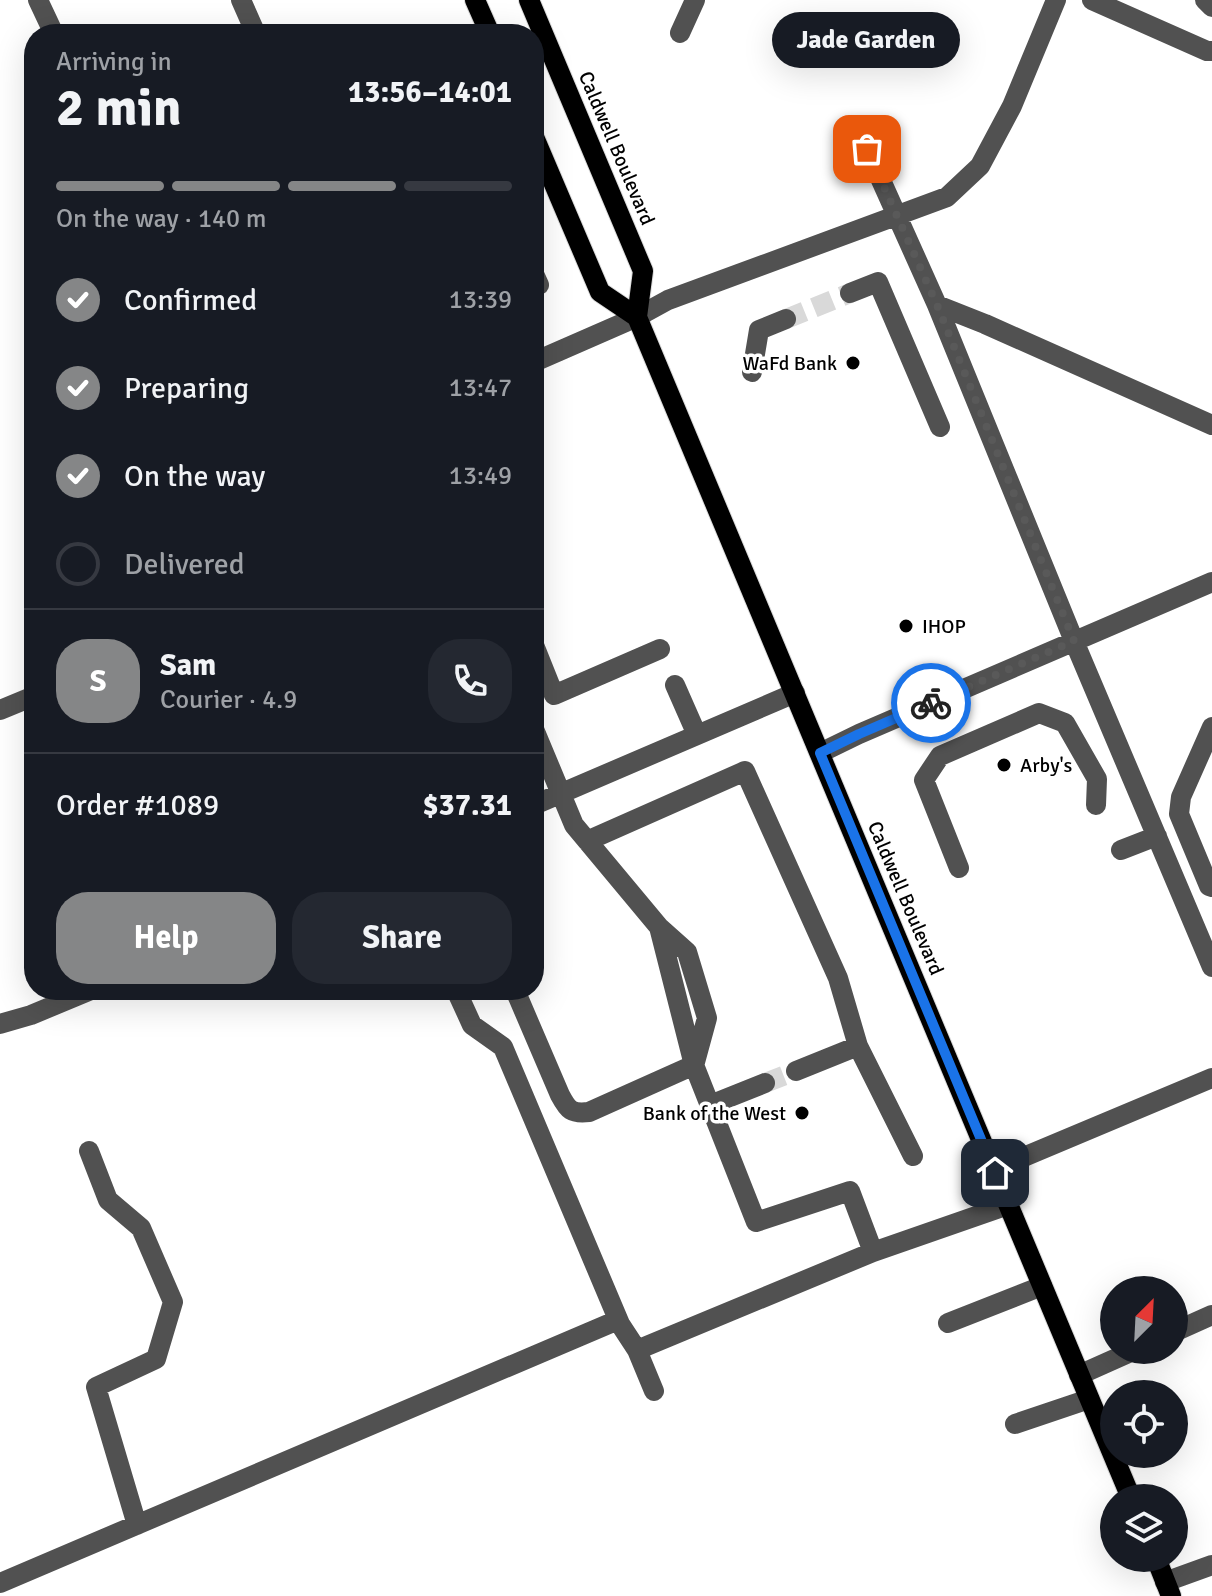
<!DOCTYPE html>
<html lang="en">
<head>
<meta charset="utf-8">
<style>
	:root { --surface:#171b24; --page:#242831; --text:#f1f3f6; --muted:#9ea1a6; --line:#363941; --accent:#858687 }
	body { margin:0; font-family:Signika,sans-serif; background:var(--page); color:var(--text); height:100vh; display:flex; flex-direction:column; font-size:30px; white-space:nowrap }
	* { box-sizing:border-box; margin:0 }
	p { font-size:26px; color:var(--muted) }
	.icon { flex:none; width:44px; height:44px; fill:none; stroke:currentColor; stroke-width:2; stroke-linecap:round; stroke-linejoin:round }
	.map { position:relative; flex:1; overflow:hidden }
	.panel { position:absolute; left:24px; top:24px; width:520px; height:976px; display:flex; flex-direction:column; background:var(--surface); border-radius:32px; box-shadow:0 8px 32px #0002 }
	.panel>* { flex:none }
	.needle { width:52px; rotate:24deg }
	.controls { position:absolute; left:1100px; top:1276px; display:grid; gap:16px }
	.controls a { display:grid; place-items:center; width:88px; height:88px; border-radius:50%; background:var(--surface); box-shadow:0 8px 32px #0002; font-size:40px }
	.pin { position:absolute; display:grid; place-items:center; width:68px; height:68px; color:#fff; margin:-34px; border-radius:16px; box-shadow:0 4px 12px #0006 }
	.courier { position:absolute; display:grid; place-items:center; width:80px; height:80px; margin:-40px; border:6px solid #1a73e8; border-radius:50%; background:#fff; color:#222; box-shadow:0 2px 10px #0007 }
	.bubble { position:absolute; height:56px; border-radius:28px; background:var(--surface); box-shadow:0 8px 32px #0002; font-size:26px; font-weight:700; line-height:56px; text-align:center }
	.head em { font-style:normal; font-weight:700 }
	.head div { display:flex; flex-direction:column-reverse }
	.head { display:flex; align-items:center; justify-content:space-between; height:136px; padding:0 32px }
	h1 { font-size:52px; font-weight:700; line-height:60px }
	.bar { display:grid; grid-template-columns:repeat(4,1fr); gap:12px 8px; align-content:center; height:96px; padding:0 32px }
	.bar i { height:10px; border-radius:6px; background:var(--line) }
	.bar .selected { background:var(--accent) }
	.bar p { grid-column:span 4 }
	.line { display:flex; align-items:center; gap:20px; padding:0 32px; border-top:2px solid var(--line) }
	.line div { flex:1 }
	.round { display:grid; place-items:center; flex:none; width:84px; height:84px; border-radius:32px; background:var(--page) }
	ol { padding:0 32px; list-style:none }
	li { display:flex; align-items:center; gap:24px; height:88px }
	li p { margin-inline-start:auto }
	li .icon { padding:8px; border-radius:50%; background:var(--accent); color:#fff; stroke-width:4 }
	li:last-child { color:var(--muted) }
	li i { width:44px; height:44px; border:4px solid var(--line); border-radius:50% }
	.cta { display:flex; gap:16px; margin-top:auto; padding:16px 32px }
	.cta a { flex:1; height:92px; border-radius:32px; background:var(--accent); color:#fff; font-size:32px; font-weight:700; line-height:92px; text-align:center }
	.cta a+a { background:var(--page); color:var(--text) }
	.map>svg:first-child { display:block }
</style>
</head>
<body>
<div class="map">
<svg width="1212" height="1596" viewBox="0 0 1212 1596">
	<rect width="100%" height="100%" fill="#fff"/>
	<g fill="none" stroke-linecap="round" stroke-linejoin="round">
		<!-- minor-tunnel -->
		<path stroke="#d9d9d9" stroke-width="20" stroke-dasharray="20 10" stroke-linecap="butt" d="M 786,319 L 850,293
			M 765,1083 L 796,1071"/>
		<defs>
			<path id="major" d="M 475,0 L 490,34
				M 529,0 L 643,271 L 637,317 L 1131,1498
				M 534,137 L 600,292 L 637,317
				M 1156,1558 L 1171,1596"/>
		</defs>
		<!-- major casing -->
		<use href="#major" stroke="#dbdbdb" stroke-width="22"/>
		<!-- minor -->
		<path stroke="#515151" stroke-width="20" d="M 38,0 L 54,34
			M 241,0 L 256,34
			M 1092,0 L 1207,51 L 1212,51
			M 1205,0 L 1212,7
			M 680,33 L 695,0
			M 867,149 L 937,305 L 1074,641 L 1212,967
			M 534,274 L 539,285
			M 850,293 L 878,282 L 940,427
			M 937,305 L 985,324 L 1212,425
			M 534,362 L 637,317 L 668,300 L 947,197 L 980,166 L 1012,106 L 1056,0
			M 752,372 L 759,330 L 786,319
			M 534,645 L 554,695 L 660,649
			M 675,685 L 697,735
			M 0,710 L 34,696
			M 1212,727 L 1181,797 L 1179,814 L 1209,886 L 1212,887
			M 534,729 L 574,825 L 659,927 L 687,952 L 707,1018 L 695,1062
			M 820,753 L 859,734 L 1212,582
			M 534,805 L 795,693
			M 587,841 L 745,771 L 838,978 L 858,1046 L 913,1156
			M 1121,850 L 1157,836
			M 959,868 L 924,780 L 940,756 L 1039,713 L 1065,723 L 1097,779 L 1096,805
			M 659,927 L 694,1065 L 756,1222 L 850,1191 L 873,1252
			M 456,990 L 472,1025 L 503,1047 L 620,1324 L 637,1350 L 654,1391
			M 515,990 L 560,1095 C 568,1110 571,1114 589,1112 L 694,1065
			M 0,1024 L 31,1015 L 91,990
			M 796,1071 L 858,1046
			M 710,1105 L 765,1083
			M 89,1151 L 108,1200 L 141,1228 L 173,1302 L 156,1359 L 96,1387 L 137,1525
			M 995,1173 L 1026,1156 L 1212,1078
			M 948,1323 L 1042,1286
			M 1174,1332 L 1212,1315
			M 637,1350 L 873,1252 L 1008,1205
			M 1079,1375 L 1135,1350
			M 1015,1424 L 1089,1399
			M 1165,1582 L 1212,1565
			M 0,1583 L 618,1320"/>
		<!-- major -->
		<use href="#major" stroke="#000" stroke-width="20"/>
	</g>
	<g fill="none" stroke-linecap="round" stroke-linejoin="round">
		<!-- done -->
		<path stroke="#595959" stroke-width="8" stroke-dasharray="0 14.4" d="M 867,149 L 937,305 L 1074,641 L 931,703"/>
		<!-- route -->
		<path stroke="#1a73e8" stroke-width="10" d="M 931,703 L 859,734 L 820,753 L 995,1173"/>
	</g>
	<!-- markers -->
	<g fill="#000" stroke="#fff" stroke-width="3">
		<circle cx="853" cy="363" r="8"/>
		<circle cx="906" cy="626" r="8"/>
		<circle cx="1004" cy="765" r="8"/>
		<circle cx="802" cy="1113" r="8"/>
	</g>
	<g text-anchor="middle" stroke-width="7" stroke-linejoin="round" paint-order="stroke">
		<!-- street labels -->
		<g font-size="20" fill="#000" stroke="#fff">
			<text transform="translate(617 148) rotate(67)" y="7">Caldwell Boulevard</text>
			<text transform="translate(906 898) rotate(67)" y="7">Caldwell Boulevard</text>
		</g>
		<!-- poi labels -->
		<g font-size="20" fill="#000" stroke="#fff" text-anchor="end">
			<text x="837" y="370">WaFd Bank</text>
			<text x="922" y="633" text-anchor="start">IHOP</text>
			<text x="1020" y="772" text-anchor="start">Arby's</text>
			<text x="786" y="1120">Bank of the West</text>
		</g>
	</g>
</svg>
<div class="controls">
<a><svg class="needle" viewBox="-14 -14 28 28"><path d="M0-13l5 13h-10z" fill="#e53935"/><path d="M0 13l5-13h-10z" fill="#9ea1a6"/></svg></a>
<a><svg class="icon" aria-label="locate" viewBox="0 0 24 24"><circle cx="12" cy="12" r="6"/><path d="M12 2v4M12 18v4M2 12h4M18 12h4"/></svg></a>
<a><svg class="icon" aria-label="layers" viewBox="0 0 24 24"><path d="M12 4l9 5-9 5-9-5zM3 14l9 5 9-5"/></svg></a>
</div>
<div class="pin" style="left:867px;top:149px;background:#ea580c"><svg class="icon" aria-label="bag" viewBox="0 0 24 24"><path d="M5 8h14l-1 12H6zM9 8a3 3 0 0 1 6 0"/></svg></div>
<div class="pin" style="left:995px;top:1173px;background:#1f2937"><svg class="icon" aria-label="home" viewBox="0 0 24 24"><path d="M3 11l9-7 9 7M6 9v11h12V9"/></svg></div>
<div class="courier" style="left:931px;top:703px"><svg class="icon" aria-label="bike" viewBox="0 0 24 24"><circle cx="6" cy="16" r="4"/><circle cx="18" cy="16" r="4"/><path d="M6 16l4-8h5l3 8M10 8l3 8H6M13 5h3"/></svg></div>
<div class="bubble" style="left:772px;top:12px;width:188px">Jade Garden</div>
<section class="panel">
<div class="head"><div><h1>2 min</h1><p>Arriving in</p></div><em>13:56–14:01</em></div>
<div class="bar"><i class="selected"></i><i class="selected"></i><i class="selected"></i><i></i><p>On the way · 140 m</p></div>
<ol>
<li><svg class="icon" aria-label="check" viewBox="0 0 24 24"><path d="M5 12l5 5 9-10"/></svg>Confirmed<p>13:39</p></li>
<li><svg class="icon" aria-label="check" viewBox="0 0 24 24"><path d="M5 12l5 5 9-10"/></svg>Preparing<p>13:47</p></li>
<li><svg class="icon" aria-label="check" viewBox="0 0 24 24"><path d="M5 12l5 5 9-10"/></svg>On the way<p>13:49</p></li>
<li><i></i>Delivered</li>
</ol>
<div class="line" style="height:144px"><b class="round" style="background:var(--accent);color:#fff">S</b><div><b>Sam</b><p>Courier · 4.9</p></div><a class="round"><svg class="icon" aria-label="phone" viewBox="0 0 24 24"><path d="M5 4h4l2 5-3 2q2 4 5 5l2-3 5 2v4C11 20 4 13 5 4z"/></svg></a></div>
<div class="line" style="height:104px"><div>Order #1089</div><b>$37.31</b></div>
<div class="cta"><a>Help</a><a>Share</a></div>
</section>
</div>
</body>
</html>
